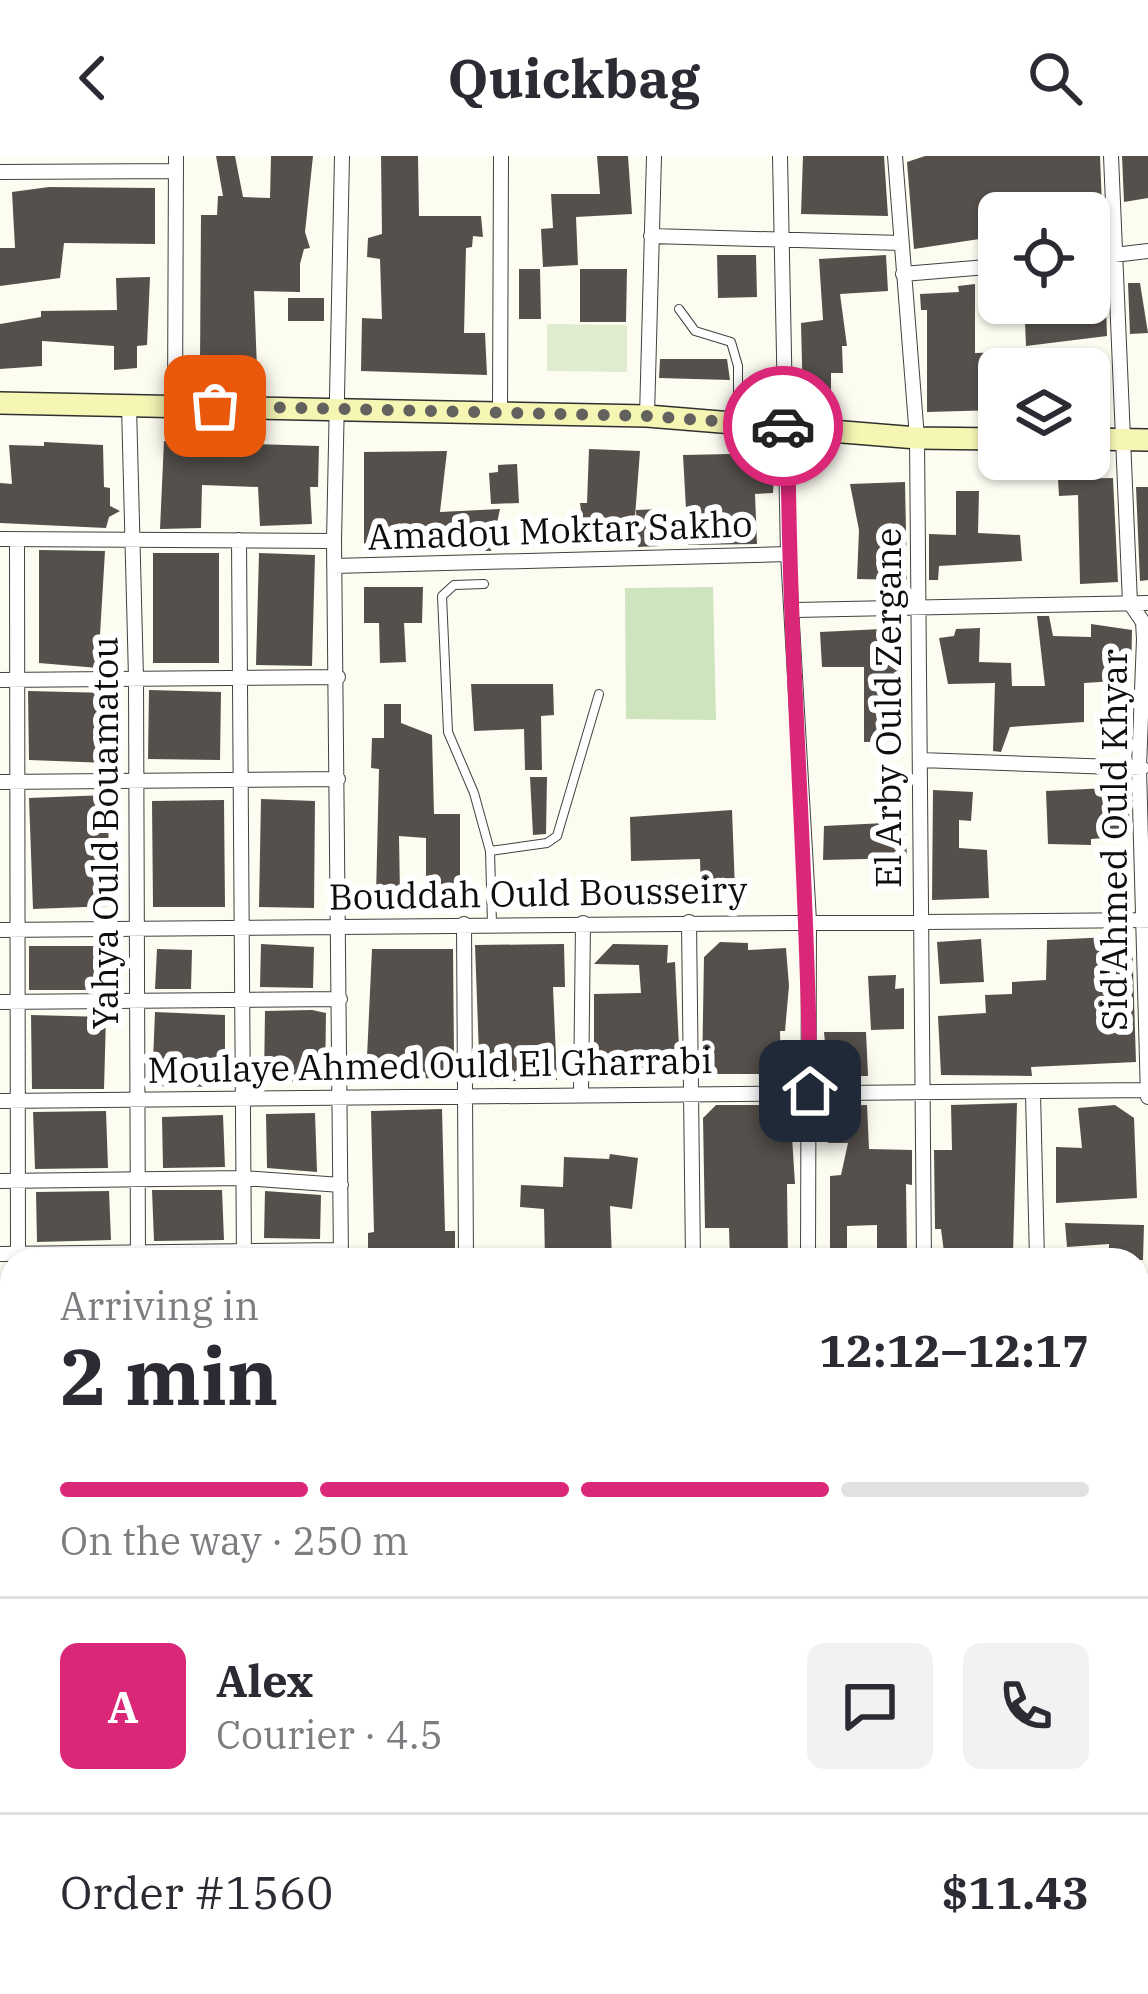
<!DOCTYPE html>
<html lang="en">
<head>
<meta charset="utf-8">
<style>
	:root { --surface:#fff; --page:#f2f2f3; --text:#2b2b33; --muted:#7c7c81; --line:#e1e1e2; --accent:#db2777 }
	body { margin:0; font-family:"IBM Plex Serif",serif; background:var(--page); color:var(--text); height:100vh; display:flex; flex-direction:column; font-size:45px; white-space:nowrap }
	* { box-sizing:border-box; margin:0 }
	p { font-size:39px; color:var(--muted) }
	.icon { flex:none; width:66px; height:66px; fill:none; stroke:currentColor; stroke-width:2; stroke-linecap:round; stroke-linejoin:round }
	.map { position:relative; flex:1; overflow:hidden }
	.side { position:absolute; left:0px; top:1092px; width:1149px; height:747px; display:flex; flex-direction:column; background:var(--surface); border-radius:36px 36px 0 0; box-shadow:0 3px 9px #0004 }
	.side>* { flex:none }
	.fabs { position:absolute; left:978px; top:36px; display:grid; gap:24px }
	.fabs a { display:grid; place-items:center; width:132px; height:132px; border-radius:18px; background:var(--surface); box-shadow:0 3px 9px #0004; font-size:60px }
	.pin { position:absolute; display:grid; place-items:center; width:102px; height:102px; color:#fff; margin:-51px; border-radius:24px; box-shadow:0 6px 18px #0006 }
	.courier { position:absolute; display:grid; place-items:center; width:120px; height:120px; margin:-60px; border:9px solid #db2777; border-radius:50%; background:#fff; color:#222; box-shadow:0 3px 15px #0007 }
	.head em { font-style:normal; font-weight:700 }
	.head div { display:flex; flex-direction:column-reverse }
	.head { display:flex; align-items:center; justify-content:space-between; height:204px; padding:0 60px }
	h1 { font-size:78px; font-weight:700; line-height:90px }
	.bar { display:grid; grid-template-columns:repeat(4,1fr); gap:18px 12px; align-content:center; height:144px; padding:0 60px }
	.bar i { height:15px; border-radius:9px; background:var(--line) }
	.bar .selected { background:var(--accent) }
	.bar p { grid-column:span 4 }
	.line { display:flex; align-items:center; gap:30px; padding:0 60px; border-top:3px solid var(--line) }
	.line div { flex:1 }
	.round { display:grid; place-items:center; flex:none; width:126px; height:126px; border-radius:18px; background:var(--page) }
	header { display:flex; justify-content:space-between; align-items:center; height:156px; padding:0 60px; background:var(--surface); font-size:54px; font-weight:700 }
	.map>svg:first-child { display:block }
</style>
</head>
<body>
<header><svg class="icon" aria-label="back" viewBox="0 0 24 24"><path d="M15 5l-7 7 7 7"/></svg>Quickbag<svg class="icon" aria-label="search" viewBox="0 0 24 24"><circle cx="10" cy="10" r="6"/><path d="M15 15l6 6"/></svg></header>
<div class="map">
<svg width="1148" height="1838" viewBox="0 0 1148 1838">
	<rect width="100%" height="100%" fill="#fdfcf1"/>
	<!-- green -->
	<path fill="#cee4be" d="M 713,431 L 716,564 L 626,563 L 625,432 Z"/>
	<!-- pitch -->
	<path fill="#dfeccf" d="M 547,168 L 627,169 L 627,216 L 547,215 Z"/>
	<!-- building -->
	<path fill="#55504c" d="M 216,0 L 235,0 L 243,41 L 270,42 L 271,0 L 313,0 L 305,76 L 310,92 L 304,93 L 300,108 L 300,136 L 254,135 L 257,213 L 200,209 L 201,59 L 217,59 L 218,40 L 223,40 Z
		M 381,0 L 418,0 L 419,60 L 481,60 L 483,81 L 473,80 L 472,91 L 466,92 L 464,177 L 485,177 L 487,219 L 361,215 L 362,162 L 382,163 L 380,103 L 367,101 L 368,82 L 382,78 Z
		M 597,0 L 628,0 L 632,58 L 576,61 L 578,109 L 543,111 L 541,73 L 553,72 L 551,38 L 600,38 Z
		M 803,0 L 884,0 L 888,60 L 801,58 Z
		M 925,0 L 1100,0 L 1102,50 L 1086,51 L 1085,44 L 1056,47 L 1057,57 L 999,57 L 999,80 L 914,93 L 907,6 Z
		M 1122,0 L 1148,0 L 1148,42 L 1124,46 Z
		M 49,31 L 155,32 L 155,88 L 64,87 L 60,122 L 0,130 L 0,92 L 15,92 L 12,36 Z
		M 717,99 L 756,99 L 757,141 L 718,142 Z
		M 886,99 L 888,135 L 840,138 L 847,190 L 842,190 L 843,217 L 831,217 L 831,248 L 803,248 L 801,167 L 823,164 L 819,103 Z
		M 519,113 L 540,113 L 541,163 L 519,163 Z
		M 580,113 L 627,113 L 626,166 L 580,166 Z
		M 150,121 L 147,189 L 137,190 L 137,212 L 114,214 L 114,190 L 42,185 L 42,210 L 0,213 L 0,168 L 41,161 L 41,155 L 117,154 L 116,122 Z
		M 1105,126 L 1107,180 L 1026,190 L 1025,166 L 1064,164 L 1062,147 L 1089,147 L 1089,127 Z
		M 1128,127 L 1140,127 L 1148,177 L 1130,178 Z
		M 975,128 L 975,197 L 1020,196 L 1021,213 L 999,213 L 999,254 L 927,256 L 927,154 L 921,154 L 920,138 L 959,136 L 958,130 Z
		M 288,142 L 324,142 L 324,165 L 288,165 Z
		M 660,203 L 727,203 L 730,224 L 659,222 Z
		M 164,285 L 319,290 L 318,331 L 310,331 L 312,368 L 260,370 L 258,331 L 202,329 L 201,372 L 160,373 Z
		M 44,286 L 103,289 L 104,331 L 110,332 L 110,350 L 120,355 L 109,361 L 106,372 L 0,367 L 0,327 L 12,328 L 9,289 L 44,290 Z
		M 589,293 L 640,295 L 635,361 L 606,363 L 608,384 L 585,387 L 580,347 L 587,347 Z
		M 447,295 L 440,356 L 500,353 L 491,395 L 445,394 L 444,376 L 423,377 L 423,393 L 364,398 L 364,296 Z
		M 730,298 L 775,300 L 773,337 L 755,338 L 757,388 L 688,389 L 683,299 Z
		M 517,308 L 519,347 L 491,348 L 489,317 L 498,316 L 498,309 Z
		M 1113,322 L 1118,426 L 1080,428 L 1078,339 L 1059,340 L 1058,323 Z
		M 905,326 L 907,424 L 857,423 L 859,374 L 850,328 Z
		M 1136,331 L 1148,331 L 1148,424 L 1140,425 Z
		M 956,335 L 979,335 L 978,377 L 1020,379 L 1022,405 L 939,410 L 938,424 L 929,424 L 929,378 L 956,379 Z
		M 658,353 L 660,390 L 638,391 L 636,354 Z
		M 39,394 L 105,395 L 98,512 L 39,507 Z
		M 153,397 L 219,397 L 219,507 L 153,507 Z
		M 259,397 L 315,399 L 312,510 L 256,509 Z
		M 364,431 L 423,431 L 422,467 L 404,467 L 406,506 L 380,507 L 379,467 L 364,467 Z
		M 1037,460 L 1049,460 L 1053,480 L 1091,481 L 1091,468 L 1132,474 L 1131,524 L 1084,527 L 1084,566 L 1010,571 L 1001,596 L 993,595 L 995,527 L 948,528 L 939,482 L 954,480 L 956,473 L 980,472 L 979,506 L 1011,507 L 1012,530 L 1045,530 Z
		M 902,472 L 901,585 L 864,586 L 864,511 L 822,511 L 820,476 Z
		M 471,528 L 553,528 L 554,559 L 541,560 L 542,614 L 525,614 L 524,573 L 474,575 Z
		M 149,534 L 221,536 L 220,604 L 148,603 Z
		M 28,535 L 109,537 L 108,607 L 29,604 Z
		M 384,548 L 401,548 L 401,567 L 432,579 L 434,658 L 460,658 L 460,741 L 426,740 L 426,682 L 399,680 L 400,740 L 376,740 L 379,613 L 371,612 L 372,582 L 384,582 Z
		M 530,621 L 547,621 L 546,678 L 533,679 Z
		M 1128,631 L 1130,680 L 1091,683 L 1091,689 L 1048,688 L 1046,635 Z
		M 933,634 L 973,636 L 971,665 L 959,664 L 959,692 L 987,694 L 989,742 L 932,744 Z
		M 107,639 L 111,750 L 33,753 L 29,642 Z
		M 261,643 L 315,645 L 314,752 L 259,751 Z
		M 224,644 L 225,751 L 153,751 L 152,645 Z
		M 732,654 L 735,734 L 701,735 L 700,703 L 631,705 L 630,661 Z
		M 905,666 L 907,702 L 823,704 L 824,670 Z
		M 1132,780 L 1136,906 L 1031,911 L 1032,920 L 941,919 L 938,860 L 986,857 L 985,839 L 1012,838 L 1012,826 L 1046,824 L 1047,784 Z
		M 981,783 L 984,826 L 940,828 L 937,786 Z
		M 720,786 L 748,787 L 748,794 L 786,792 L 789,830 L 785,875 L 780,875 L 781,918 L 702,918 L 704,801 Z
		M 261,788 L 314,791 L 313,832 L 260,831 Z
		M 564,788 L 565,831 L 553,831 L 557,924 L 480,926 L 475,789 Z
		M 613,788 L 668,789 L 667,807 L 675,806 L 680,913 L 666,922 L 594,921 L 594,838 L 641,837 L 639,809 L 594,808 Z
		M 29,790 L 101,790 L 101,834 L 29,834 Z
		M 157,793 L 192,794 L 191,833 L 155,833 Z
		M 372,793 L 453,793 L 454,899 L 446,899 L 446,922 L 366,923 Z
		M 896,819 L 895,833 L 904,832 L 904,873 L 871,874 L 868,820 Z
		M 312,854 L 326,857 L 325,926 L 264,925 L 265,855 Z
		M 155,856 L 225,859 L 225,931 L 152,930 Z
		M 31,859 L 106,861 L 104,933 L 32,933 Z
		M 824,876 L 866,876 L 868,920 L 828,920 Z
		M 1017,947 L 1013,1099 L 972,1095 L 973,1104 L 945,1104 L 941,1073 L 935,1073 L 934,994 L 952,994 L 951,949 Z
		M 716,949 L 790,949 L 795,1028 L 787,1028 L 788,1104 L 730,1104 L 729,1072 L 705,1072 L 703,962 Z
		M 867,949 L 869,993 L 912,994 L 912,1029 L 906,1028 L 907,1103 L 877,1101 L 877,1069 L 847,1070 L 847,1104 L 830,1104 L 830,1020 L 841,1019 L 848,987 L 828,987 L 827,950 Z
		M 1115,949 L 1134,962 L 1137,1042 L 1056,1047 L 1056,991 L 1082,992 L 1078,952 Z
		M 442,953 L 445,1075 L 455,1075 L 455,1103 L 368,1104 L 368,1077 L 374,1076 L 371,955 Z
		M 106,955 L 108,1012 L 35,1013 L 33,956 Z
		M 315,957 L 317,1016 L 267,1012 L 266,958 Z
		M 223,959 L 225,1011 L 163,1012 L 162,961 Z
		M 610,998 L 638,1002 L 632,1053 L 610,1050 L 612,1104 L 545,1104 L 544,1053 L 520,1051 L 521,1029 L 563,1031 L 564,1001 L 609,1003 Z
		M 152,1034 L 222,1034 L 224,1084 L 154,1085 Z
		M 109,1035 L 111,1084 L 37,1086 L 36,1036 Z
		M 265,1035 L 321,1039 L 320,1083 L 264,1082 Z
		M 1065,1067 L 1144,1069 L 1143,1104 L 1109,1104 L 1109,1088 L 1067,1091 Z"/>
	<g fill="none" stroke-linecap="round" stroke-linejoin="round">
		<defs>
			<path id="lane" d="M 679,153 L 695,175 L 731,186 L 738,210 L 738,266
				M 484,428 L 454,429 L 442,440 L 448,576 L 474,637 L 490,695 L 492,768
				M 490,695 L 547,687 L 557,680 L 599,538"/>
			<path id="street" d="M 780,0 L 788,398 L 809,765 L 808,1104
				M 895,0 L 917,282 L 924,1104
				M 1111,0 L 1130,447 L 1143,466 L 1144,483 L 1139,612 L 1148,941
				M 0,16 L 176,15
				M 651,80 L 901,87
				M 1089,102 L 1148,95
				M 903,118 L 999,110
				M 129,250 L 136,522 L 138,1104
				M 175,250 L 176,0
				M 500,256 L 501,0
				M 647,260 L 654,0
				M 0,383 L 334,385
				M 17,384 L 18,1104
				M 239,384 L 244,1104
				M 334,410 L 788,398
				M 795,454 L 1148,447
				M 0,524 L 338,521
				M 920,604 L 1142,612
				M 0,626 L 338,623
				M 689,766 L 693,1104
				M 464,768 L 466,1104
				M 0,774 L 1148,764
				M 0,846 L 340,843
				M 581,937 L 583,767
				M 1033,938 L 1037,1104
				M 0,945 L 1148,934
				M 0,1025 L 244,1022 L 341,1029
				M 0,1098 L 341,1094
				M 341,1104 L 334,385 L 342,0
				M 0,1313 L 12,1313
				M 0,1403 L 12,1402
				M 1137,1500 L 1148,1500
				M 0,1529 L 12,1528
				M 0,1623 L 12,1622
				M 1137,1670 L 1148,1672
				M 0,1750 L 12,1750
				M 27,1827 L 28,1838
				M 144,1827 L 144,1838
				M 243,1827 L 243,1838
				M 361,1827 L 362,1838
				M 557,1838 L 559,1827
				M 911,1838 L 913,1827
				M 1072,1838 L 1074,1827"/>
			<path id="secondary" d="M 0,247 L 647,260 L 917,282 L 999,283
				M 1089,283 L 1148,284
				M 1137,1179 L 1148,1179
				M 0,1188 L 12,1188"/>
		</defs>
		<!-- lane casing -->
		<use href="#lane" stroke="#414141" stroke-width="10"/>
		<!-- street casing -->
		<use href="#street" stroke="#414141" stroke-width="16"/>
		<!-- secondary casing -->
		<use href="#secondary" stroke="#303030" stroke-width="24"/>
		<!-- lane -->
		<use href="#lane" stroke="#fff" stroke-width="8"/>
		<!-- street -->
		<use href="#street" stroke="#fff" stroke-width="14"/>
		<!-- secondary -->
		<use href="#secondary" stroke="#f5f5b4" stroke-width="21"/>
	</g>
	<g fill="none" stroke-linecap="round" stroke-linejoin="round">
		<!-- done -->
		<path stroke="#62615d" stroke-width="12" stroke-dasharray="0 21.6" d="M 215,250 L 647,260 L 783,270"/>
		<!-- route -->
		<path stroke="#db2777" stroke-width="15" d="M 783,270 L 788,271 C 788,492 808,713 810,935"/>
	</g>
	<g text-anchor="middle" stroke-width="12" stroke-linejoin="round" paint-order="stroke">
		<!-- street labels -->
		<g font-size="36" fill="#0e0e0e" stroke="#fff">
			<text transform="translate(560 374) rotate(-2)" y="13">Amadou Moktar Sakho</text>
			<text transform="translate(888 552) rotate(-90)" y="13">El Arby Ould Zergane</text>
			<text transform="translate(105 677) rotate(-90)" y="13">Yahya Ould Bouamatou</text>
			<text transform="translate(1114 684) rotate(-90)" y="13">Sid'Ahmed Ould Khyar</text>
			<text transform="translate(538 737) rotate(-1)" y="13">Bouddah Ould Bousseiry</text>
			<text transform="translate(430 909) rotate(-1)" y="13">Moulaye Ahmed Ould El Gharrabi</text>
		</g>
	</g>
</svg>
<div class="fabs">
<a><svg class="icon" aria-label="locate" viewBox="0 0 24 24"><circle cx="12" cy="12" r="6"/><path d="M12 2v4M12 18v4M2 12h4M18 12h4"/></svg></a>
<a><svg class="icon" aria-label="layers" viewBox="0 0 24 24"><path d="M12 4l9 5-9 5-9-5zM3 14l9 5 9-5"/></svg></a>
</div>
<div class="pin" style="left:215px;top:250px;background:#ea580c"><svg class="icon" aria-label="bag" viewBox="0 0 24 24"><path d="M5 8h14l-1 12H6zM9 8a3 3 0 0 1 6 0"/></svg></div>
<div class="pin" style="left:810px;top:935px;background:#1f2937"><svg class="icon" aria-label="home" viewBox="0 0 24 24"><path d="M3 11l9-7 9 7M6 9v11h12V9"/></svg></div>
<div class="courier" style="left:783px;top:270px"><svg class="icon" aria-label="car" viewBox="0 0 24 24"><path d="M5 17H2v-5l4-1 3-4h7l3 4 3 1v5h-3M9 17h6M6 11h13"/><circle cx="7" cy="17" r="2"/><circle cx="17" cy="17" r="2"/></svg></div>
<section class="side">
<div class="head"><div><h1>2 min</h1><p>Arriving in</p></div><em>12:12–12:17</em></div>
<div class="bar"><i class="selected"></i><i class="selected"></i><i class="selected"></i><i></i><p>On the way · 250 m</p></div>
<div class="line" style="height:216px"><b class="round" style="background:var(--accent);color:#fff">A</b><div><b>Alex</b><p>Courier · 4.5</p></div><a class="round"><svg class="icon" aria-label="chat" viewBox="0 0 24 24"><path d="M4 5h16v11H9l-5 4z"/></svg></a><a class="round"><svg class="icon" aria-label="phone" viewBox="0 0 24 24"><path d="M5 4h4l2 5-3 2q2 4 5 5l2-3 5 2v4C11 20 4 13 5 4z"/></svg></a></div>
<div class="line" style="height:156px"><div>Order #1560</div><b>$11.43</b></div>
</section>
</div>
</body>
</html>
